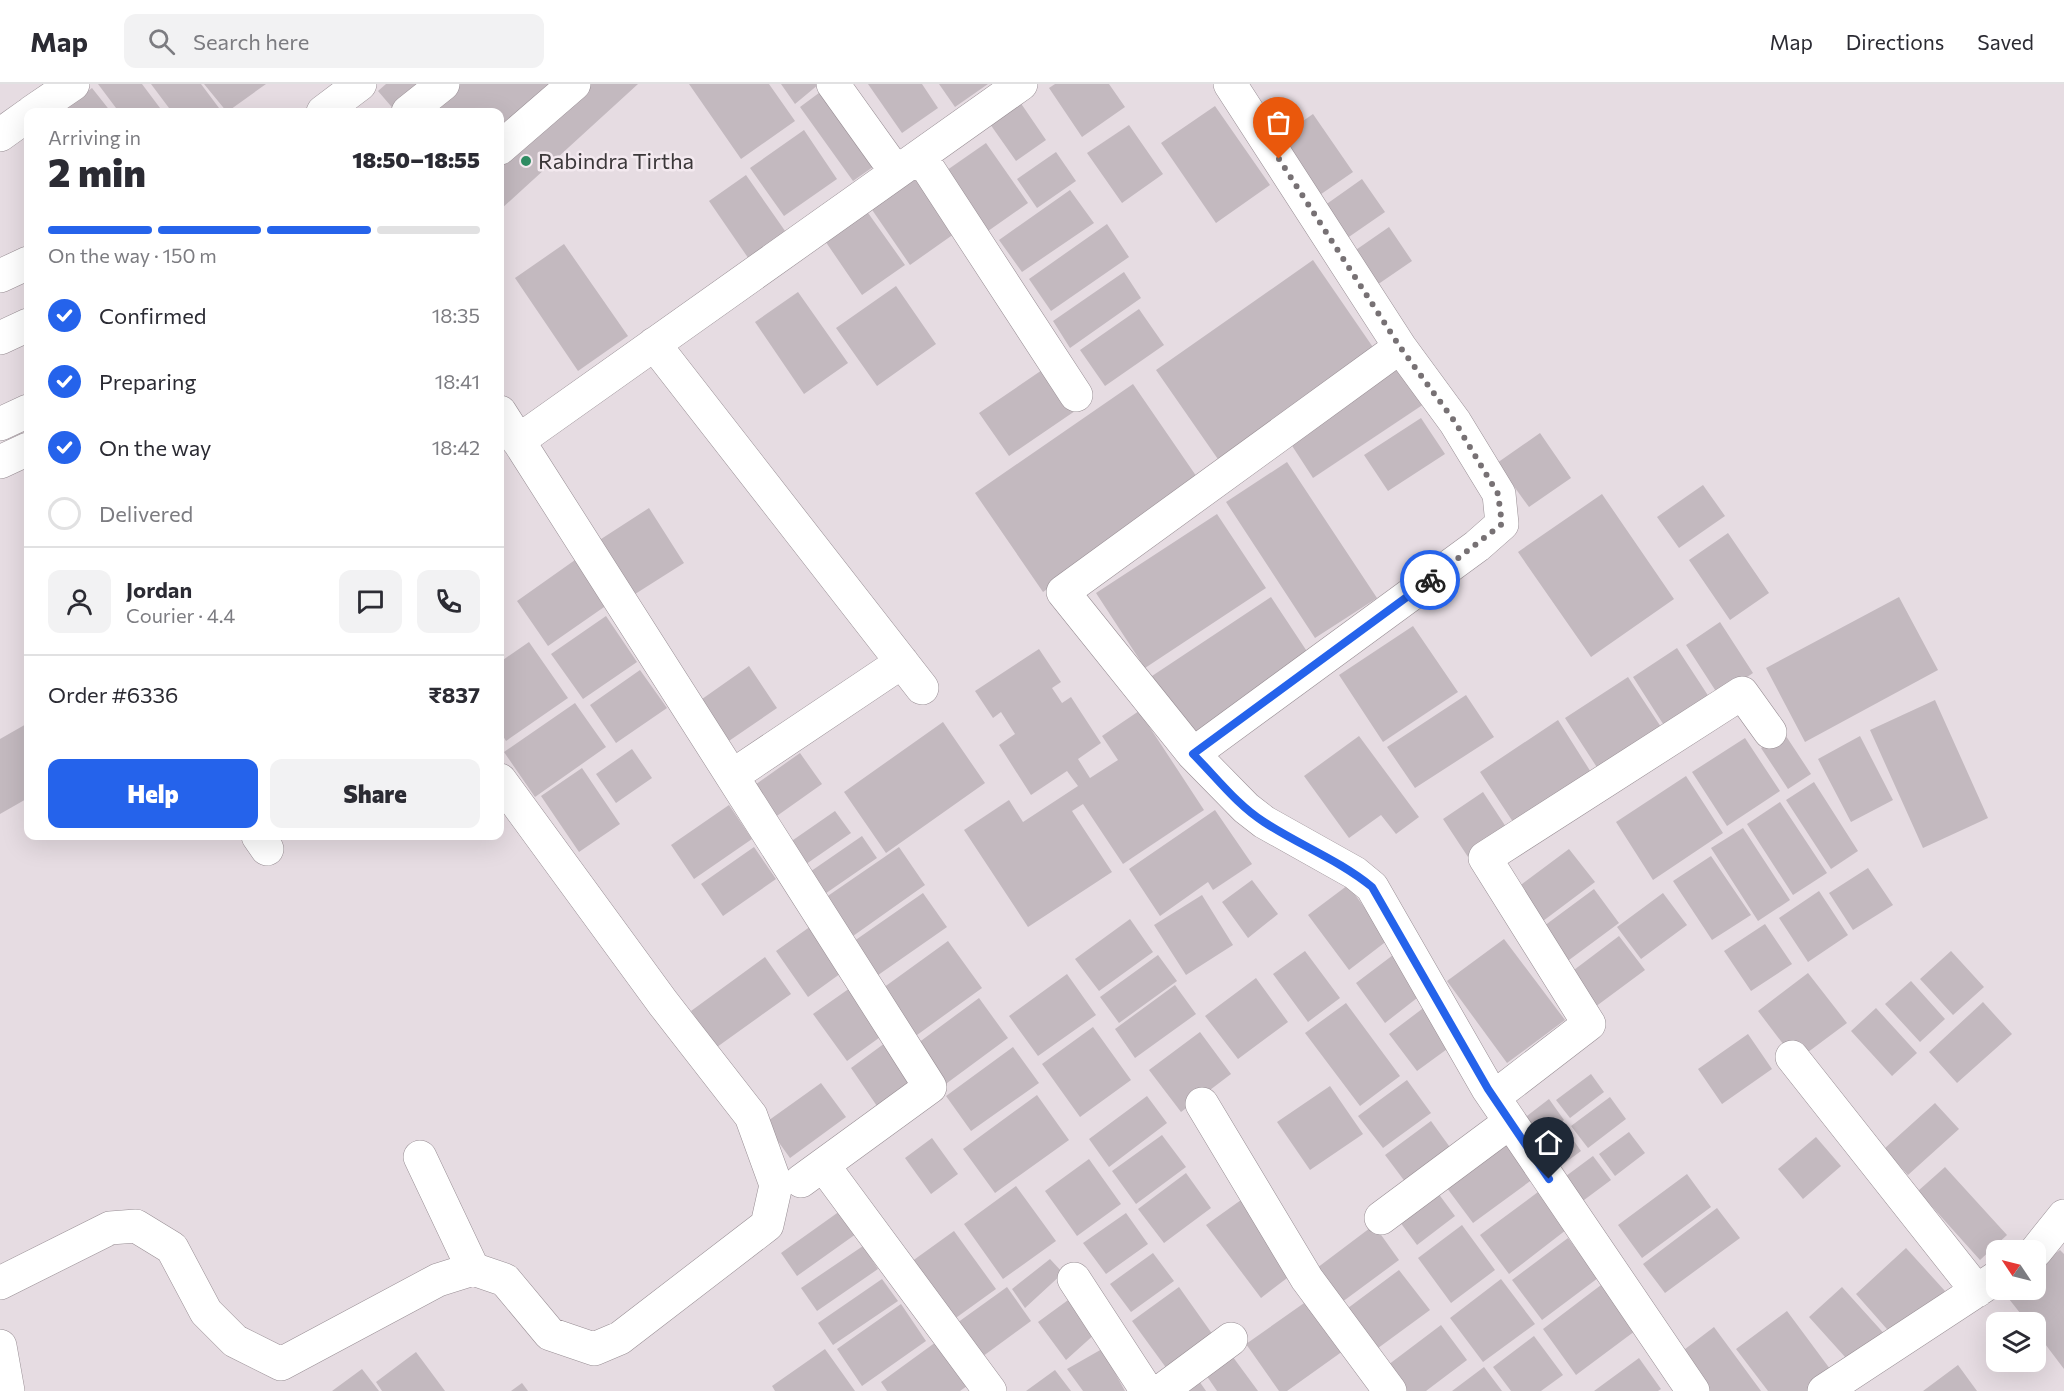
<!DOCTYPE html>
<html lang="en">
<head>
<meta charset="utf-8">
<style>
	:root { --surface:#fff; --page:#f2f2f3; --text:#2b2b33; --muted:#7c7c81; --line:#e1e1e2; --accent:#2563eb }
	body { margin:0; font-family:Commissioner,sans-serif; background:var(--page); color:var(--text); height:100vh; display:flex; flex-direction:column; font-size:22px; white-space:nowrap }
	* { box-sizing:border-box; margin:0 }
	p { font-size:20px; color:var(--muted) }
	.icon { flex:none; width:33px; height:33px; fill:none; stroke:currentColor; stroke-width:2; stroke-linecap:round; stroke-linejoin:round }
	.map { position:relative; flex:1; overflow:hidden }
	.side { position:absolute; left:24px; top:24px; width:480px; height:732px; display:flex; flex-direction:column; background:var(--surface); border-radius:12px; box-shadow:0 6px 24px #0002 }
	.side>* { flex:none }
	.needle { width:39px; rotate:305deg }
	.controls { position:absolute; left:1986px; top:1156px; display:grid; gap:12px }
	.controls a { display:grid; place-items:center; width:60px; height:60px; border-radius:12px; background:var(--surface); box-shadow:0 6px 24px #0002; font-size:30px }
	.pin { position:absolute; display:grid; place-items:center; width:51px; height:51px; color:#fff; margin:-62px -26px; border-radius:50% 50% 50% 0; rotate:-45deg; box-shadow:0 0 6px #0007 }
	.pin .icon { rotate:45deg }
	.courier { position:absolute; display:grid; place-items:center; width:60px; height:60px; margin:-30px; border:4px solid #2563eb; border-radius:50%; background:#fff; color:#222; box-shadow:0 2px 8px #0007 }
	.head em { font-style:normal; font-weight:800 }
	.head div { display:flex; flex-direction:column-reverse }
	.head { display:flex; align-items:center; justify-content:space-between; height:102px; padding:0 24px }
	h1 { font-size:39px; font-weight:800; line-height:45px }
	.bar { display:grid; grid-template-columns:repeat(4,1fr); gap:9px 6px; align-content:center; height:72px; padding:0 24px }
	.bar i { height:8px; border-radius:4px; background:var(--line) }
	.bar .current { background:var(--accent) }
	.bar p { grid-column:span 4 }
	.line { display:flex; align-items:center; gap:15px; padding:0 24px; border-top:2px solid var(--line) }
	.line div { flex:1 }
	.round { display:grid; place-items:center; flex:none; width:63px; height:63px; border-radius:12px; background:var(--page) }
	ol { padding:0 24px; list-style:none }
	li { display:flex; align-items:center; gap:18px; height:66px }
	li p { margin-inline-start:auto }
	li .icon { padding:6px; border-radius:50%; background:var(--accent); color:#fff; stroke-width:4 }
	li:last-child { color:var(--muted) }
	li i { width:33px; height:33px; border:3px solid var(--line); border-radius:50% }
	.action { display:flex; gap:12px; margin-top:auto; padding:12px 24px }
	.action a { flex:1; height:69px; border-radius:12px; background:var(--accent); color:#fff; font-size:24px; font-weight:800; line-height:69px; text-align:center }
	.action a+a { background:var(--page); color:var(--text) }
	header { display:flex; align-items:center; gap:36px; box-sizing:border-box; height:84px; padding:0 30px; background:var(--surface); border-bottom:2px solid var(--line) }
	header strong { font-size:28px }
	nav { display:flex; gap:33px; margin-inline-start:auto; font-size:21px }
	.search { width:420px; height:54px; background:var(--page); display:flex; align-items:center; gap:15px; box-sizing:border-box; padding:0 21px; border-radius:12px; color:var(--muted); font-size:22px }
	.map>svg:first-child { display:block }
</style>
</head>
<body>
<header>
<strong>Map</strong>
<div class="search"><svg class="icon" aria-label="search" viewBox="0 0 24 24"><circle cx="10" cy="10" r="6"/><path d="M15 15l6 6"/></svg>Search here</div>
<nav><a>Map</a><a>Directions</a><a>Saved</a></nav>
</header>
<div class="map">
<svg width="2064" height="1307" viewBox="0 0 2064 1307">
	<rect width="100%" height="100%" fill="#e6dce2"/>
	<!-- building -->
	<path fill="#c3b9bf" d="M 98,0 L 142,0 L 163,28 L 119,28 Z
		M 151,0 L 201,0 L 222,28 L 172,28 Z
		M 204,0 L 266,0 L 227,28 Z
		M 386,0 L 638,0 L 500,126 L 500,28 L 396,28 L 378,7 Z
		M 689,0 L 769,0 L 795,37 L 741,75 Z
		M 781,0 L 819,0 L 795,20 Z
		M 868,0 L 922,0 L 938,24 L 902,49 Z
		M 939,0 L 988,0 L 955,23 Z
		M 1055,0 L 1109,0 L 1125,23 L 1082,53 L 1049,4 Z
		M 827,3 L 880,78 L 853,97 L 800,23 Z
		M 92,4 L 111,28 L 59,28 Z
		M 1020,18 L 1046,56 L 1016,77 L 990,40 Z
		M 1215,22 L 1270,101 L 1216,139 L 1161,59 Z
		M 1313,30 L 1353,88 L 1314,115 L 1274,57 Z
		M 1129,41 L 1163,90 L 1122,119 L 1087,69 Z
		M 804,46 L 837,95 L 784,132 L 750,84 Z
		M 986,59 L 1028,119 L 981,152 L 940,91 Z
		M 1056,68 L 1076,97 L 1037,124 L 1017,95 Z
		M 917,82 L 961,145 L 910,181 L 866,117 Z
		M 746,91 L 790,154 L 753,181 L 709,117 Z
		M 1362,95 L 1385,128 L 1343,157 L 1321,124 Z
		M 1070,106 L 1094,139 L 1022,188 L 999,156 Z
		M 861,119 L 905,181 L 862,211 L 819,148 Z
		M 1107,140 L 1129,173 L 1051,227 L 1029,195 Z
		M 1389,143 L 1412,177 L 1374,203 L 1350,170 Z
		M 564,160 L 628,252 L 578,287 L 515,194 Z
		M 1313,176 L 1379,272 L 1222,381 L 1156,286 Z
		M 1124,188 L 1141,214 L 1070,264 L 1053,237 Z
		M 896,202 L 936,260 L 877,302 L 836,244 Z
		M 798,208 L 848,279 L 804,310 L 755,238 Z
		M 1139,225 L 1164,261 L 1105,302 L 1080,266 Z
		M 1402,278 L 1427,318 L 1313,394 L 1287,354 Z
		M 1045,284 L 1075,327 L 1009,372 L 979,329 Z
		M 1133,300 L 1201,399 L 1043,508 L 975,409 Z
		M 1421,334 L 1445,370 L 1388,407 L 1364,371 Z
		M 1540,349 L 1571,394 L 1529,423 L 1497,379 Z
		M 1287,378 L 1377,514 L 1315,554 L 1226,418 Z
		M 1703,401 L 1725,432 L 1679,464 L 1657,433 Z
		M 1602,410 L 1674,515 L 1591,573 L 1518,468 Z
		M 649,424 L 684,479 L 632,512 L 598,457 Z
		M 1217,430 L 1266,504 L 1145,584 L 1096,509 Z
		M 1728,449 L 1769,509 L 1730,536 L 1689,476 Z
		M 575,476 L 607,521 L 548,562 L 517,517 Z
		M 1271,513 L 1312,575 L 1193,654 L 1152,592 Z
		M 1899,513 L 1938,586 L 1805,658 L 1766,584 Z
		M 606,532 L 637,578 L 583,615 L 551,570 Z
		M 1720,538 L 1753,589 L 1719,612 L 1686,561 Z
		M 1413,542 L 1458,608 L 1383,658 L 1339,591 Z
		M 529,558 L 568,614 L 506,657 L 500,647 L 500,578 Z
		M 1677,564 L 1711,616 L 1667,646 L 1633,593 Z
		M 1039,565 L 1061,598 L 1052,604 L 1062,619 L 1071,613 L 1101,659 L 1078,675 L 1090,694 L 1118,676 L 1102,652 L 1139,627 L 1204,726 L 1123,780 L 1083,720 L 1072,727 L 1112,788 L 1028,843 L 964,746 L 1009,716 L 1023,738 L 1078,702 L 1067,687 L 1031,711 L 999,661 L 1015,650 L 1001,628 L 993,634 L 975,607 Z
		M 749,582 L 777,624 L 723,661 L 695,620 Z
		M 640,586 L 667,624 L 616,659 L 590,621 Z
		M 1628,593 L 1663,646 L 1600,688 L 1565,634 Z
		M 1466,611 L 1494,653 L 1415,704 L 1387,663 Z
		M 1935,616 L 1988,734 L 1923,764 L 1870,646 Z
		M 575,619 L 606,663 L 535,713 L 504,668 Z
		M 1558,636 L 1594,693 L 1517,744 L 1480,688 Z
		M 943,638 L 985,699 L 886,769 L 844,708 Z
		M 28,639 L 28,714 L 0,730 L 0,655 Z
		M 1784,649 L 1811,690 L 1788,705 L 1761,664 Z
		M 1359,652 L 1419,733 L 1396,750 L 1381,731 L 1349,754 L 1304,692 Z
		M 1860,652 L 1893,716 L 1851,738 L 1818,675 Z
		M 1745,654 L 1780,707 L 1727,742 L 1692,688 Z
		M 632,665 L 652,694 L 616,719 L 596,690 Z
		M 800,669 L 822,700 L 774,734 L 752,703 Z
		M 582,684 L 620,740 L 579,768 L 541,712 Z
		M 1686,692 L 1723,749 L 1653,796 L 1616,738 Z
		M 1814,698 L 1858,767 L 1831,785 L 1786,716 Z
		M 1483,708 L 1510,749 L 1470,776 L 1443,735 Z
		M 1780,718 L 1827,789 L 1793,811 L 1747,740 Z
		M 729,721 L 752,755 L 694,795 L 671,761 Z
		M 1215,726 L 1252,780 L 1213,806 L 1208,798 L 1160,832 L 1129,785 Z
		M 835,727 L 851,749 L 799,785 L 783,763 Z
		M 1743,744 L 1790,816 L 1758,837 L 1711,764 Z
		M 862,752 L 877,774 L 819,814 L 804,792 Z
		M 754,763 L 776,795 L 723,832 L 701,800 Z
		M 899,763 L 925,801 L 846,857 L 819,818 Z
		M 1569,765 L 1595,798 L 1539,840 L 1514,806 Z
		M 1711,772 L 1751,831 L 1712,856 L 1673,797 Z
		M 1868,784 L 1893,821 L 1853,846 L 1829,809 Z
		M 1252,796 L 1278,830 L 1248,854 L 1222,818 Z
		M 1348,801 L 1388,856 L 1349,886 L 1308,831 Z
		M 1594,805 L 1619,839 L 1565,879 L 1540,845 Z
		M 1819,807 L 1848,851 L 1808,878 L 1779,834 Z
		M 923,809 L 947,843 L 871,896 L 847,862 Z
		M 1663,809 L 1687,841 L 1641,875 L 1617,843 Z
		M 1202,811 L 1233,861 L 1186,891 L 1154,841 Z
		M 1130,835 L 1153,868 L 1099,907 L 1075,875 Z
		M 1765,840 L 1792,880 L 1751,907 L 1724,867 Z
		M 811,842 L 844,887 L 808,913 L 776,867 Z
		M 1619,852 L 1645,886 L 1591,926 L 1566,892 Z
		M 1504,855 L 1565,936 L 1507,979 L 1447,897 Z
		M 948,857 L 982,904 L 917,951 L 883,904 Z
		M 1305,867 L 1340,914 L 1308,938 L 1273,890 Z
		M 1951,867 L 1984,903 L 1953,931 L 1920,895 Z
		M 1397,868 L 1426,907 L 1385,939 L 1356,899 Z
		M 1158,871 L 1177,897 L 1119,939 L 1100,913 Z
		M 765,873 L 791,910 L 717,963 L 691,927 Z
		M 1808,889 L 1847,939 L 1796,977 L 1758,927 Z
		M 1067,890 L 1096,931 L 1038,972 L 1009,932 Z
		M 1256,894 L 1288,938 L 1238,975 L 1205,932 Z
		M 1911,897 L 1945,935 L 1920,958 L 1885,920 Z
		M 1175,901 L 1196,930 L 1135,974 L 1115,945 Z
		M 850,904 L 883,951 L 847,977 L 813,930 Z
		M 979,914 L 1008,954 L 943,1002 L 914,962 Z
		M 1983,918 L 2012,950 L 1957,999 L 1929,968 Z
		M 1346,919 L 1400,992 L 1360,1022 L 1305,949 Z
		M 1426,922 L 1454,960 L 1417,987 L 1389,950 Z
		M 1876,924 L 1917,969 L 1892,992 L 1851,947 Z
		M 1093,943 L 1131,996 L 1080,1033 L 1042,980 Z
		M 1200,948 L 1231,990 L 1181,1028 L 1149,986 Z
		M 1748,950 L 1772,985 L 1722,1020 L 1698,985 Z
		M 885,959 L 914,1000 L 879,1025 L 851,984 Z
		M 1013,963 L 1039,999 L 971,1047 L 946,1012 Z
		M 1591,990 L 1604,1008 L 1570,1034 L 1556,1016 Z
		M 1407,996 L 1431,1029 L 1383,1064 L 1358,1032 Z
		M 821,999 L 846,1033 L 790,1074 L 765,1039 Z
		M 1330,1002 L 1363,1050 L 1310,1086 L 1277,1038 Z
		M 1037,1011 L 1069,1056 L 995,1109 L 963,1065 Z
		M 1147,1012 L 1167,1039 L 1109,1083 L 1089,1055 Z
		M 1610,1013 L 1626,1035 L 1588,1064 L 1571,1042 Z
		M 1549,1015 L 1564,1036 L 1534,1059 L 1519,1038 Z
		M 1935,1019 L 1959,1045 L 1908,1091 L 1884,1065 Z
		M 1431,1037 L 1457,1073 L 1412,1107 L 1385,1071 Z
		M 1564,1043 L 1581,1067 L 1554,1087 L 1537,1063 Z
		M 1629,1048 L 1645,1069 L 1615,1092 L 1599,1070 Z
		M 1162,1051 L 1186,1083 L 1136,1120 L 1112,1087 Z
		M 1501,1051 L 1533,1095 L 1473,1139 L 1441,1096 Z
		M 1816,1053 L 1841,1082 L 1803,1115 L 1778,1085 Z
		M 932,1054 L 958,1090 L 931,1110 L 905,1074 Z
		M 1593,1072 L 1611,1096 L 1580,1119 L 1562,1095 Z
		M 1089,1075 L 1121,1120 L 1077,1152 L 1045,1107 Z
		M 1945,1083 L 2007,1151 L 1980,1176 L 1918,1107 Z
		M 1186,1089 L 1211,1124 L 1164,1159 L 1138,1125 Z
		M 1687,1090 L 1711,1123 L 1642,1174 L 1618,1141 Z
		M 1432,1101 L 1455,1132 L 1417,1161 L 1394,1130 Z
		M 1016,1102 L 1056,1157 L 1003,1195 L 964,1140 Z
		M 1538,1108 L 1566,1146 L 1509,1190 L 1480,1151 Z
		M 1241,1116 L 1295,1188 L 1261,1214 L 1206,1141 Z
		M 847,1122 L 863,1145 L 797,1192 L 781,1169 Z
		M 1717,1124 L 1740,1154 L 1665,1209 L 1643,1180 Z
		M 1126,1129 L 1148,1160 L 1106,1190 L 1083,1159 Z
		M 1374,1141 L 1399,1176 L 1334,1224 L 1309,1190 Z
		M 1462,1141 L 1495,1186 L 1451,1219 L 1418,1174 Z
		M 954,1147 L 996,1205 L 946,1241 L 904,1183 Z
		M 1568,1154 L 1598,1194 L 1542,1236 L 1512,1196 Z
		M 863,1162 L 878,1185 L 817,1227 L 801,1204 Z
		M 1906,1164 L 1945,1207 L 1894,1253 L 1856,1210 Z
		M 2060,1166 L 2064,1170 L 2064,1285 L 2036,1248 L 2036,1239 L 2028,1239 L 2005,1210 L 2010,1206 L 2036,1206 L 2036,1185 Z
		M 1153,1169 L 1174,1197 L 1131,1228 L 1110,1200 Z
		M 1050,1175 L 1063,1189 L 1025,1224 L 1012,1205 Z
		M 1399,1186 L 1430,1226 L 1374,1267 L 1344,1227 Z
		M 882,1195 L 898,1217 L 833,1261 L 818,1239 Z
		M 1501,1195 L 1535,1240 L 1483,1278 L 1450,1234 Z
		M 1601,1201 L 1635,1247 L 1576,1291 L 1543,1245 Z
		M 1007,1203 L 1031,1237 L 975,1278 L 950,1244 Z
		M 1179,1203 L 1213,1251 L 1167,1285 L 1132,1237 Z
		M 1842,1203 L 1888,1254 L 1855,1284 L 1809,1233 Z
		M 1075,1211 L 1096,1249 L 1066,1276 L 1038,1238 Z
		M 1307,1217 L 1343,1267 L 1287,1307 L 1279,1307 L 1246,1260 Z
		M 901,1220 L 926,1257 L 862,1302 L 837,1265 Z
		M 1787,1227 L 1833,1289 L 1809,1307 L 1768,1307 L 1736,1265 Z
		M 1441,1241 L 1467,1276 L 1426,1307 L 1401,1307 L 1384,1284 Z
		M 1714,1243 L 1761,1307 L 1702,1307 L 1676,1272 Z
		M 1534,1252 L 1563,1291 L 1541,1307 L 1511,1307 L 1493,1283 Z
		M 936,1258 L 967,1302 L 960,1307 L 887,1307 L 881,1298 Z
		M 825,1265 L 855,1307 L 775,1307 L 772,1302 Z
		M 1102,1265 L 1125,1307 L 1083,1307 L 1067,1285 Z
		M 416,1268 L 445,1307 L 382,1307 L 376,1298 Z
		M 1230,1269 L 1258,1307 L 1217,1307 L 1204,1288 Z
		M 1639,1274 L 1661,1305 L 1658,1307 L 1594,1307 Z
		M 1958,1281 L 1977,1307 L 1923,1307 Z
		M 1484,1283 L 1502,1307 L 1452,1307 Z
		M 362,1285 L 379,1307 L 332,1307 Z
		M 1055,1286 L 1071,1307 L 1026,1307 Z
		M 1195,1291 L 1206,1307 L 1174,1307 Z
		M 522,1299 L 528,1307 L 511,1307 Z"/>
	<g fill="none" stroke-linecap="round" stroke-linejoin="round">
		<defs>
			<path id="minor" d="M 833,0 L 896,88
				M 1230,0 L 1400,263 L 1063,508 L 1193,670 L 1246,724 L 1264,738 L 1355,789 L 1372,803 L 1488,1005 L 1693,1307
				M 32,28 L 73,0
				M 323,28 L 360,0
				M 0,51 L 28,31
				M 920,72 L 1076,311
				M 0,192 L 28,179
				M 654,260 L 922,604
				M 500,328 L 930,1003 L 801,1097
				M 518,357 L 1021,0
				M 0,378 L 28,365
				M 1193,670 L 1477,462 L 1502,440 L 1499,410 L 1455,338 L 1400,263
				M 732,692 L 902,578
				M 258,752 L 267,765
				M 1792,973 L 1977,1207
				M 1494,1013 L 1589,940 L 1485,774 L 1742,609 L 1770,648
				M 1202,1020 L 1307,1195 L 1390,1307
				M 420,1073 L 473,1185
				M 823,1081 L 990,1307
				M 1381,1134 L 1510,1038
				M 2036,1167 L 2064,1132
				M 1074,1195 L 1147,1307
				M 0,1199 L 110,1144 L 136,1142 L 172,1164 L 206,1228 L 235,1257 L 281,1280 L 438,1196 L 473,1185 L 505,1196 L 550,1250 L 594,1265 L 620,1254 L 767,1141 L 776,1101 L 751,1032 L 663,919 L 500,696
				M 1161,1307 L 1231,1255
				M 1824,1307 L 1996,1194"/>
			<path id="major" d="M 408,28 L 443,0
				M 500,64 L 574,0
				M 0,254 L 28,241
				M 0,340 L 28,327
				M 0,1262 L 8,1307"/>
		</defs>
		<!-- minor casing -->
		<use href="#minor" stroke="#988e94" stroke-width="34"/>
		<!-- major casing -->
		<use href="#major" stroke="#988e94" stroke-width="34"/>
		<!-- minor -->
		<use href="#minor" stroke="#fff" stroke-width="33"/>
		<!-- major -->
		<use href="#major" stroke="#fff" stroke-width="33"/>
	</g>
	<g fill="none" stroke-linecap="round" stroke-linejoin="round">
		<!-- done -->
		<path stroke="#777174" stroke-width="6" stroke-dasharray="0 10.8" d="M 1279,75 L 1400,263 L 1455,338 L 1498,410 L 1502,440 L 1430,496"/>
		<!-- route -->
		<path stroke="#2563eb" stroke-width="8" d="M 1430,496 L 1193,670 C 1216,693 1237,721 1264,738 C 1299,761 1339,776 1372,803 L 1488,1005 L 1549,1095"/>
	</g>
	<!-- markers -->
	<circle fill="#2f8c63" stroke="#f3e9ef" stroke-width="2" cx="526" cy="77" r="6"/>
	<g text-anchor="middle" stroke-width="5" stroke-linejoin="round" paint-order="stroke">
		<!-- poi labels -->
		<g font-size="22" fill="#3b3739" stroke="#f3e9ef" text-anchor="start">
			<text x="538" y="85">Rabindra Tirtha</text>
		</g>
	</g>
</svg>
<div class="controls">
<a><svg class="needle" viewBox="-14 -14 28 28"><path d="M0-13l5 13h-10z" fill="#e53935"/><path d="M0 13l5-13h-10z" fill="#7c7c81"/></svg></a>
<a><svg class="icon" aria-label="layers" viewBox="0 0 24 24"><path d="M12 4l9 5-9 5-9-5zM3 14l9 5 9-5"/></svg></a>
</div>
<div class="pin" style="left:1279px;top:75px;background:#ea580c"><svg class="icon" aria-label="bag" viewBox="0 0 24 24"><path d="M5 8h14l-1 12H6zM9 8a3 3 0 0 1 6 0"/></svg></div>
<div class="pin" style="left:1549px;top:1095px;background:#1f2937"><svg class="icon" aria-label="home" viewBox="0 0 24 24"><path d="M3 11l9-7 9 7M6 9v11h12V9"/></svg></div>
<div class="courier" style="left:1430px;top:496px"><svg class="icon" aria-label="bike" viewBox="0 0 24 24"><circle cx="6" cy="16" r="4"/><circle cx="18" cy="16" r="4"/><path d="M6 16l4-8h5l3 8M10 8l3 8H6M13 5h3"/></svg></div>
<section class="side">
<div class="head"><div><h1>2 min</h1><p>Arriving in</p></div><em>18:50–18:55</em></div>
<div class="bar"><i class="current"></i><i class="current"></i><i class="current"></i><i></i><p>On the way · 150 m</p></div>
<ol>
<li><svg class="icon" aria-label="check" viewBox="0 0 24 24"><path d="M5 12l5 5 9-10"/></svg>Confirmed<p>18:35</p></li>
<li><svg class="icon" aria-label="check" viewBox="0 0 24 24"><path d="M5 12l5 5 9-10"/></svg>Preparing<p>18:41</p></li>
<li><svg class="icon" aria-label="check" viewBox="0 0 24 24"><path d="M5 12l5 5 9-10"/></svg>On the way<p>18:42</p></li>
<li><i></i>Delivered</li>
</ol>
<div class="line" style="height:108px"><a class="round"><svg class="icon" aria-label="person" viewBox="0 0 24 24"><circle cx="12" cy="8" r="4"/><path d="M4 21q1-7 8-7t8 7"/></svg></a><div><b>Jordan</b><p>Courier · 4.4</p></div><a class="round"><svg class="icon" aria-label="chat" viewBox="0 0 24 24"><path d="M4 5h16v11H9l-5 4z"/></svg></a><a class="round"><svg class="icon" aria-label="phone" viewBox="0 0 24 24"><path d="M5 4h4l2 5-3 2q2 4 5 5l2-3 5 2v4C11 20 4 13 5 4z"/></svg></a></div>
<div class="line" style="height:78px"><div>Order #6336</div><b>₹837</b></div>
<div class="action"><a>Help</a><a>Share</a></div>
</section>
</div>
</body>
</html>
